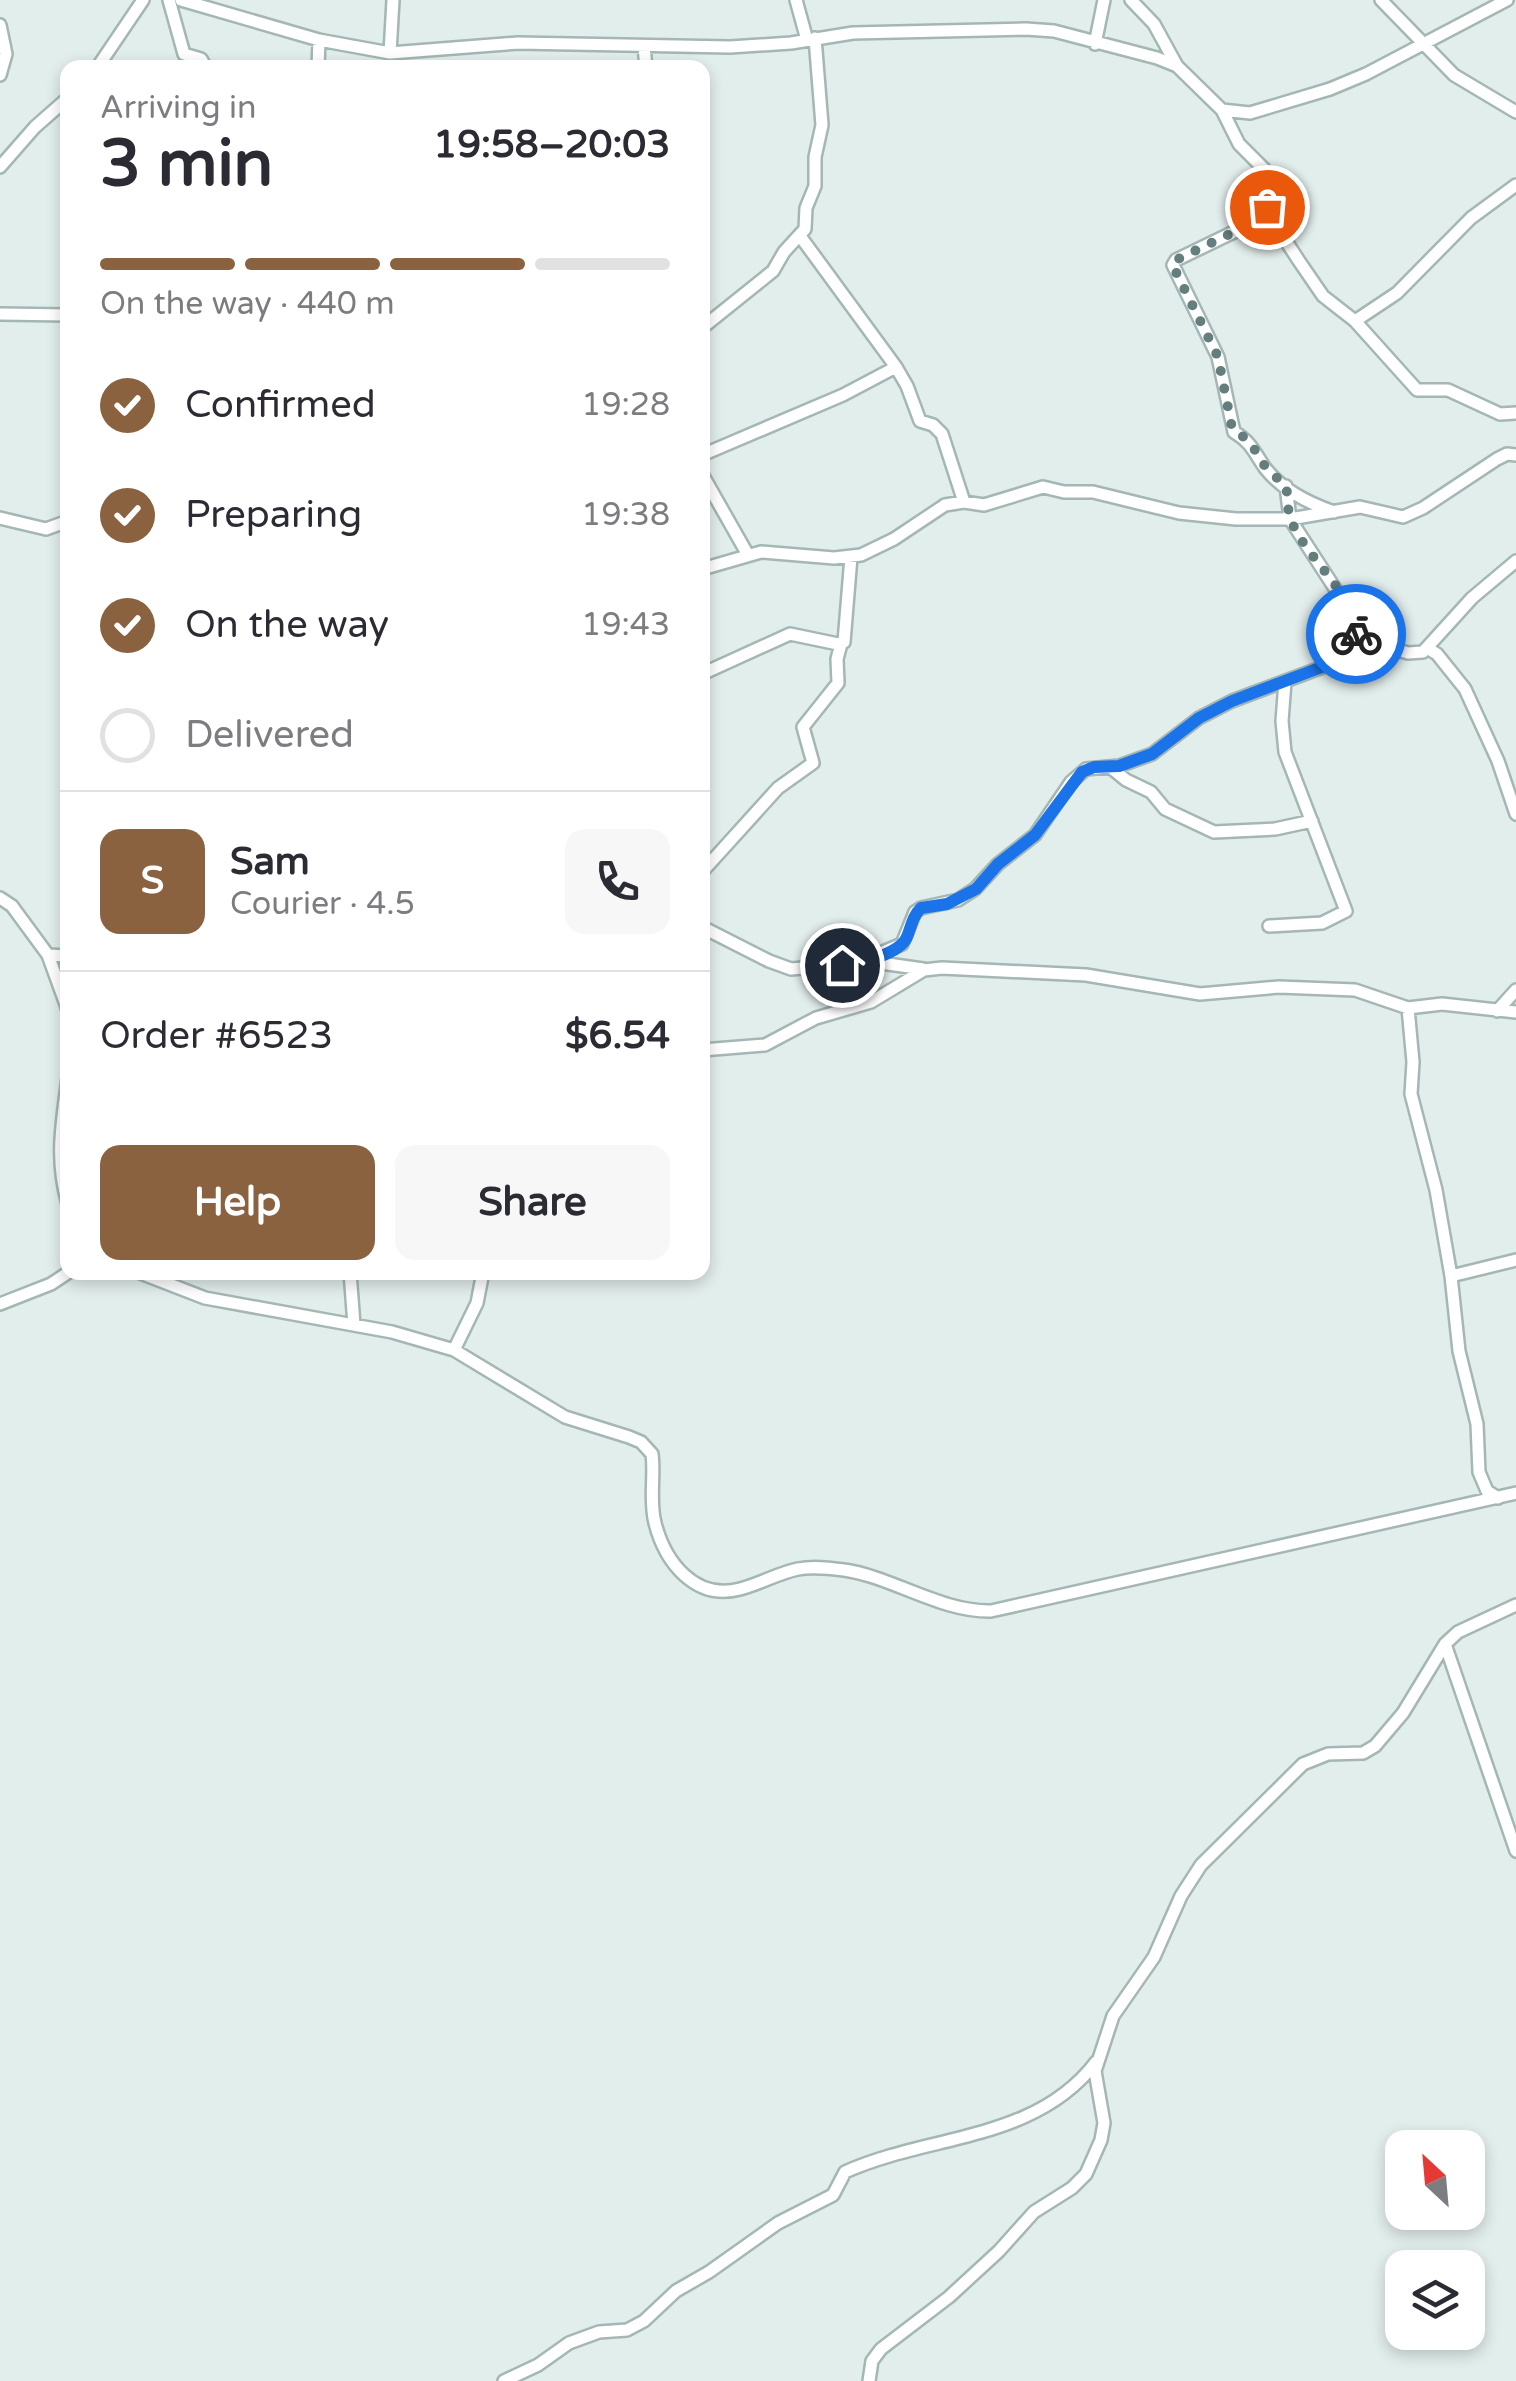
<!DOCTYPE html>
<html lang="en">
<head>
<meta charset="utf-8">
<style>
	:root { --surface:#fff; --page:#f7f7f7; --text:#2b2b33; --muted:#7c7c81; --line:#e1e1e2; --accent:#8a6240 }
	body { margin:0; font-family:"Varela Round",sans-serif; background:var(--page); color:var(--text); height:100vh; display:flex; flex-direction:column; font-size:38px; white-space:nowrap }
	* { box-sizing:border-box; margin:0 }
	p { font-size:32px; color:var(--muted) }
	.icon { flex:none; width:55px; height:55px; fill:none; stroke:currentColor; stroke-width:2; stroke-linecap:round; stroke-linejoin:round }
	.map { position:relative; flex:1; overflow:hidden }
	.side { position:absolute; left:60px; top:60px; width:650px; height:1220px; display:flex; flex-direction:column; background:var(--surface); border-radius:20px; box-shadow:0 5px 15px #0003 }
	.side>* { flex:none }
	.needle { width:65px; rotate:334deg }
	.buttons { position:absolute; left:1385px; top:2130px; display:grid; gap:20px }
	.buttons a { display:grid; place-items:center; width:100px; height:100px; border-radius:20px; background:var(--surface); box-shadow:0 5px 15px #0003; font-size:50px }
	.pin { position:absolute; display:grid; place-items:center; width:85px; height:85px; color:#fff; margin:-42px; border:5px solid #fff; border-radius:50%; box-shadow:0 2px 10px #0007 }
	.courier { position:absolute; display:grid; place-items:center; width:100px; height:100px; margin:-50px; border:8px solid #1a73e8; border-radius:50%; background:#fff; color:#222; box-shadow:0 2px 12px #0007 }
	.overview em { font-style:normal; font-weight:800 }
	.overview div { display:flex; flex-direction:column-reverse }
	.overview { display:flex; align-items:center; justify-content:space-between; height:170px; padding:0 40px }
	h1 { font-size:65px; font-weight:800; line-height:75px }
	.bar { display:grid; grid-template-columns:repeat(4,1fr); gap:15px 10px; align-content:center; height:120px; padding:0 40px }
	.bar i { height:12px; border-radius:8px; background:var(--line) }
	.bar .on { background:var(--accent) }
	.bar p { grid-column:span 4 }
	.line { display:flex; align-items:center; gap:25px; padding:0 40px; border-top:2px solid var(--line) }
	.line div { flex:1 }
	.round { display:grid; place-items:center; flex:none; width:105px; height:105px; border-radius:20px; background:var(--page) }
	ol { padding:0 40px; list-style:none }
	li { display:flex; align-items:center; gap:30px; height:110px }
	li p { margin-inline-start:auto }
	li .icon { padding:10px; border-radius:50%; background:var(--accent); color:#fff; stroke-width:4 }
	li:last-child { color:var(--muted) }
	li i { width:55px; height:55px; border:5px solid var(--line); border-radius:50% }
	.cta { display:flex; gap:20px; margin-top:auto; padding:20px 40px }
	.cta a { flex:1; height:115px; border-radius:20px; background:var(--accent); color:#fff; font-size:40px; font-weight:800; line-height:115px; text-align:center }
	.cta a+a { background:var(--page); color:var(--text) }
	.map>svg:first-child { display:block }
</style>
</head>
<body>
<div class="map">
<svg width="1516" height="2381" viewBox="0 0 1516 2381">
	<rect width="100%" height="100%" fill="#e2eeec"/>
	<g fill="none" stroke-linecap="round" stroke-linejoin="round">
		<defs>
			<path id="street" d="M 169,0 L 184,54 L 201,59 L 206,68
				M 181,0 L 319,40 L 390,53 L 518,43 L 730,47 L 791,43 L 853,33 L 1026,29 L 1054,31 L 1157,58 L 1177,66 L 1222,110 L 1250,113 L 1330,89 L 1366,74 L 1507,0
				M 796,0 L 807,40
				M 1131,0 L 1154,24 L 1177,66
				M 1381,0 L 1454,75 L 1516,112
				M 0,25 L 6,54 L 0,75
				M 1095,44 L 1104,0
				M 644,46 L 646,68
				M 390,53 L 393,0
				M 97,68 L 143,0
				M 318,68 L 319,40
				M 1222,110 L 1239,144 L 1264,169 L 1268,179 L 1269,215 L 1299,261 L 1323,296 L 1355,321 L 1417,390 L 1448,390 L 1500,414 L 1516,413
				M 0,167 L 35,127 L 68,98
				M 1269,215 L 1176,260 L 1173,265 L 1218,357 L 1234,432 C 1251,442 1254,452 1265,468 C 1282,490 1308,503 1334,512
				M 800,236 L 896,367 L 907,386 L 920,421 L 933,425 L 942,434 L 964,502
				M 0,314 L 68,315
				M 1355,321 L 1397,293 L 1471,218 L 1516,185
				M 702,328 L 773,271 L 784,252 L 805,229 L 806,208 L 815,186 L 815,157 L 822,125 L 815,38
				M 702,455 L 843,395 L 896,367
				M 702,474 L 748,555
				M 1286,486 L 1290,519 L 1354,618 L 1356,642 L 1363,652
				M 0,518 L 46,529 L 68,521
				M 702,569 L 761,552 L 834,558 L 861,555 L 894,539 L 945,505 L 964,502 L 984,505 L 1043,487 L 1064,492 L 1093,492 L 1179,513 L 1236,519 L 1290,519 L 1360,507 L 1403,517 L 1423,508 L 1497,459 L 1507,454 L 1516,455
				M 1427,648 L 1437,654 L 1465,689 L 1498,761 L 1516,814
				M 702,674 L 790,634 L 838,644 L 844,642 L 851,557
				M 1110,767 L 1126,780 L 1151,792 L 1165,809 L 1214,832 L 1275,829 L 1312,821
				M 702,872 L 778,788 L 813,763 L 803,727 L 838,683 L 837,659 L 841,644
				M 0,898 L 12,906 L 48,955 L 68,956
				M 1269,926 L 1322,923 L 1346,911 L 1285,752 L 1282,721 L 1285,682
				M 702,927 L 769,961 L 791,969 L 874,962 L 923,969
				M 48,955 L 68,1010
				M 854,964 L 902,944 L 915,912 L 921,908 L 958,900 L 975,889 L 998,864 L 1035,835 L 1071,782 L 1086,769 L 1119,766 L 1152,754 L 1199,718 L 1232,701 L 1363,652 L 1387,647 L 1408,653 L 1423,652 L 1472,598 L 1516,561
				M 1408,1008 L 1413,1062 L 1411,1094 L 1436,1190 L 1451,1276 L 1459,1351 L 1477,1424 L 1479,1472 L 1487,1491 L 1498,1498
				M 1497,1011 L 1516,990
				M 702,1050 L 765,1045 L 816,1018 L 871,1002 L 924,970 L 942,968 L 1086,975 L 1200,994 L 1279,987 L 1355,990 L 1408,1008 L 1442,1004 L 1516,1012
				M 68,1078 C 62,1123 55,1160 68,1204
				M 138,1272 L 205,1298 L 392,1332 L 454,1350 L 565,1417 L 629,1437 L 641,1442 L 652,1454 C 655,1477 649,1500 655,1523 C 665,1562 695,1601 740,1589 C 760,1584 778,1573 798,1569 C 813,1566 829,1568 844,1570 C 893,1577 940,1612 991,1611 L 1516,1493
				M 350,1272 L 354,1325
				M 1451,1276 L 1516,1260
				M 0,1304 L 51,1284 L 69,1272
				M 454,1350 L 477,1303 L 483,1272
				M 1445,1644 L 1516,1851
				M 504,2381 L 538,2365 L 569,2343 L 599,2332 L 627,2330 L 644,2321 L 676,2291 L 709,2272 L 778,2223 L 833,2195 L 845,2172 C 929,2134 1035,2142 1096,2062
				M 869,2381 L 872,2361 L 881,2349 L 949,2297 L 999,2251 L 1034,2212 L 1072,2188 L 1086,2174 L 1101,2140 L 1104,2123 L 1095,2071 L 1113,2016 L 1154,1957 L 1181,1896 L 1201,1865 L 1303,1764 L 1328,1754 L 1363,1753 L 1375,1746 L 1403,1713 L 1445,1644 L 1458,1632 L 1516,1605"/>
		</defs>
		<!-- street casing -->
		<use href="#street" stroke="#a4b7b5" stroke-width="16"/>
		<!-- street -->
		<use href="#street" stroke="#fff" stroke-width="11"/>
	</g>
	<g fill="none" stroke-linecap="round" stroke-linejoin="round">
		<!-- done -->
		<path stroke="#647e7d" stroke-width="10" stroke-dasharray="0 18" d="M 1267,207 L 1269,215 L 1176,260 L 1173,266 L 1218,357 L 1232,428 L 1250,442 L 1266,468 L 1286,486 C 1288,496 1287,508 1290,517 C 1301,554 1357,595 1356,634"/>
		<!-- route -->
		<path stroke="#1a73e8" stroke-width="12" d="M 842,965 C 860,963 899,955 907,937 C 912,925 912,917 921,908 L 947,904 L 976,889 L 998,864 L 1035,835 L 1082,772 L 1094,767 L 1119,766 L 1152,754 L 1199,718 L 1232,701 L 1362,652 L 1356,642 L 1356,634"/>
	</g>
</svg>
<div class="buttons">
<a><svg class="needle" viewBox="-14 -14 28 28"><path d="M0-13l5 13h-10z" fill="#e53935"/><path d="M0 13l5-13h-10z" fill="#7c7c81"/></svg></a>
<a><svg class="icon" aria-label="layers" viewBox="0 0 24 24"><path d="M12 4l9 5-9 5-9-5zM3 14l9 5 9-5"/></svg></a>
</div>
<div class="pin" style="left:1267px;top:207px;background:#ea580c"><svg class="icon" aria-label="bag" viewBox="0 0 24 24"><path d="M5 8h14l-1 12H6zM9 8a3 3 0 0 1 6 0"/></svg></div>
<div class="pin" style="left:842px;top:965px;background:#1f2937"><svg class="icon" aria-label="home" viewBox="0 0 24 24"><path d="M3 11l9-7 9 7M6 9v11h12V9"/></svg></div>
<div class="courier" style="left:1356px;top:634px"><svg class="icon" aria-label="bike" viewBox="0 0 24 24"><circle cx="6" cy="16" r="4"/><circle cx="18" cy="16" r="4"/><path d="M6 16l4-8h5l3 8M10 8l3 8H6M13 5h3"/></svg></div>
<section class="side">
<div class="overview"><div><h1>3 min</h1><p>Arriving in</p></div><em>19:58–20:03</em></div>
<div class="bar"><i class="on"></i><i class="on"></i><i class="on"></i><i></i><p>On the way · 440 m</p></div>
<ol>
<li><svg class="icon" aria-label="check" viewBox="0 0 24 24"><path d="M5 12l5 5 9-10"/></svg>Confirmed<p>19:28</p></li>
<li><svg class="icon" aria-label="check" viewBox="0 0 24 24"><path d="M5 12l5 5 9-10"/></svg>Preparing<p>19:38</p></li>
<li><svg class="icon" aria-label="check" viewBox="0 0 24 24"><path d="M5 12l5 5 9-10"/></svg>On the way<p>19:43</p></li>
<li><i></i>Delivered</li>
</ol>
<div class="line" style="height:180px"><b class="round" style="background:var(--accent);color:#fff">S</b><div><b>Sam</b><p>Courier · 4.5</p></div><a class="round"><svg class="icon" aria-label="phone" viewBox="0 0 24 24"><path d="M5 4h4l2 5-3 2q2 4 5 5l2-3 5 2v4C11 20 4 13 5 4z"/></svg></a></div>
<div class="line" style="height:130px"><div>Order #6523</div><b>$6.54</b></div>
<div class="cta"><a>Help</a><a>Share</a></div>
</section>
</div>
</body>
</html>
